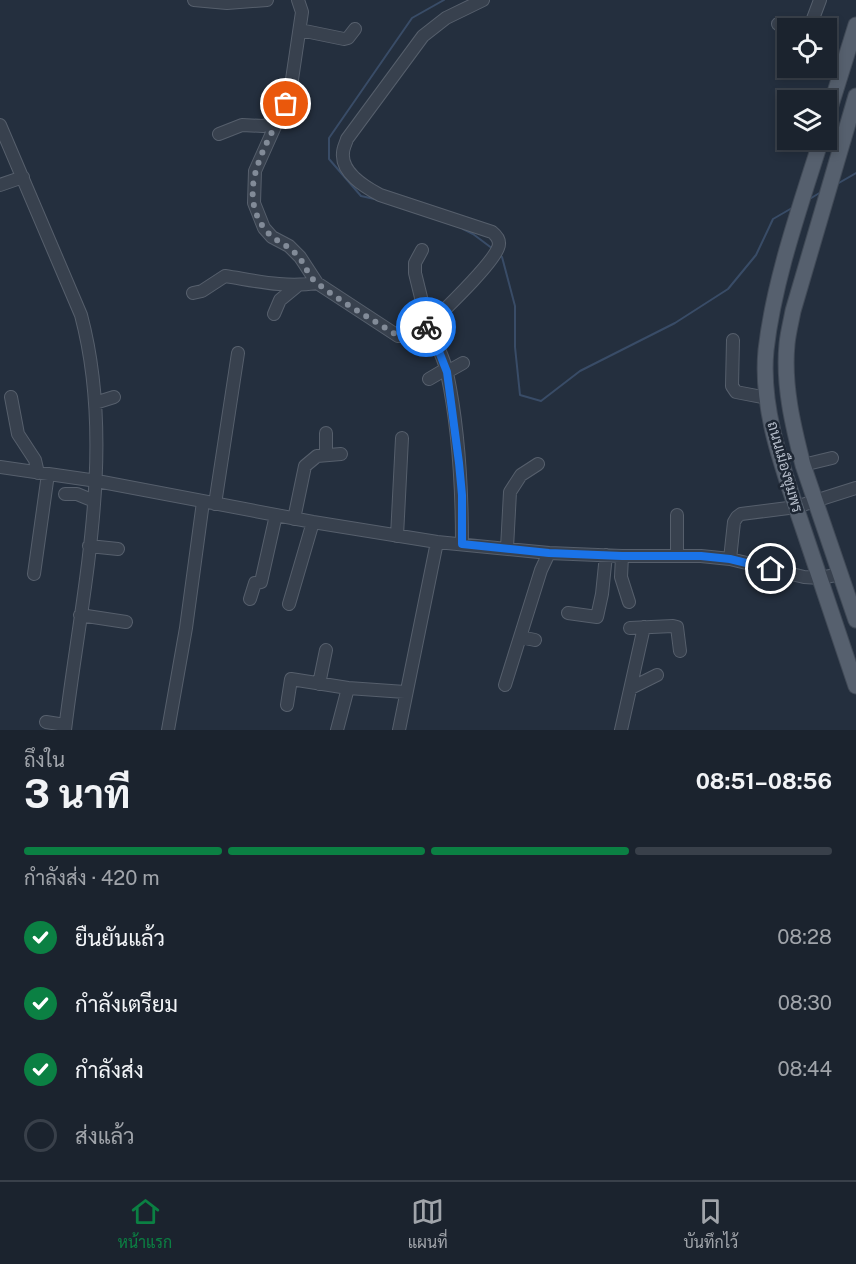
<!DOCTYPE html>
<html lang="th">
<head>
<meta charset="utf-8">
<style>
	:root { --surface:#1b232e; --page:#242b36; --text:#f1f3f6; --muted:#a0a4aa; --line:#39404a; --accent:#0b8043 }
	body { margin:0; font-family:"Public Sans",Sarabun,sans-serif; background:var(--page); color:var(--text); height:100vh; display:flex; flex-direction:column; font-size:22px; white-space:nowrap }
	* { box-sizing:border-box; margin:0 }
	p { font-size:20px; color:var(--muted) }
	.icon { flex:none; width:33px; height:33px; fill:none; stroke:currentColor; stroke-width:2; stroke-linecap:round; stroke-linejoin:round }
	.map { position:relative; height:730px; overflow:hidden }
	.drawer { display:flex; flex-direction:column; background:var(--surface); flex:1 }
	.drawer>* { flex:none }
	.controls { position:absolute; left:777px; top:18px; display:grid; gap:12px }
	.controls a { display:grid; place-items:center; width:60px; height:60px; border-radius:0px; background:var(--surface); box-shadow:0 3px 9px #0003,0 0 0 2px var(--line); font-size:30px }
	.pin { position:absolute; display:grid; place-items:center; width:51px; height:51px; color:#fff; margin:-26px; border:3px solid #fff; border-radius:50%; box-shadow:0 2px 6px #0007 }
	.courier { position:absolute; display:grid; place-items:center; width:60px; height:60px; margin:-30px; border:4px solid #1a73e8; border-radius:50%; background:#fff; color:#222; box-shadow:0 2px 8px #0007 }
	.headline em { font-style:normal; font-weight:700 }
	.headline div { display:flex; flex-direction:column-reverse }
	.headline { display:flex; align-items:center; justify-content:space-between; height:102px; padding:0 24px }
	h1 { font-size:39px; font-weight:700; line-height:45px }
	.bar { display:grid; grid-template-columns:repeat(4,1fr); gap:9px 6px; align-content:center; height:72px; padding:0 24px }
	.bar i { height:8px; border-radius:4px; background:var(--line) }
	.bar .selected { background:var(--accent) }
	.bar p { grid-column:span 4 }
	ol { padding:0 24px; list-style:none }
	li { display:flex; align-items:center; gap:18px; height:66px }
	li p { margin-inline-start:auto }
	li .icon { padding:6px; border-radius:50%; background:var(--accent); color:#fff; stroke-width:4 }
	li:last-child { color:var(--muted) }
	li i { width:33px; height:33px; border:3px solid var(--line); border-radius:50% }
	.tabs { display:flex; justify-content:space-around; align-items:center; height:84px; border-top:2px solid var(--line); background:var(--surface); font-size:16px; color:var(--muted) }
	.tabs a { display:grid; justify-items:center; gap:3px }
	.tabs .selected { color:var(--accent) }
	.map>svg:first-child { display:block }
</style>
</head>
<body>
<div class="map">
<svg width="856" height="730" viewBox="0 0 856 730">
	<rect width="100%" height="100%" fill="#242f3e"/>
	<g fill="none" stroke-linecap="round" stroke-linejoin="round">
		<!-- stream -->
		<path stroke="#394c67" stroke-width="2" d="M 837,184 L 856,173
			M 379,200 L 361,196 L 329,159 L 329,138 L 412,18 L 444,0
			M 808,200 L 821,192
			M 463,229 L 473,234 L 493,249
			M 499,255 L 502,257 L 515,306 L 515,347 L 520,395 L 541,401 L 580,371 L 675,323 L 728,289 L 756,255 L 773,219 L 792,208"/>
		<defs>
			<path id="minor" d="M 194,0 L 227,3 L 267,0
				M 298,0 L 302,12 L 290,93 L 255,171 L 254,203 L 264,228 L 272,237 L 289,246 L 300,257 L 317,283 L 398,336 C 410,337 418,331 428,326 L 415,273 L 415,263 L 422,250
				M 778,24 L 808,27 L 811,24 L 820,0
				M 300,30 L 344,39 L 348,38 L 355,29
				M 0,125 L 81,315 C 117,450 81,595 65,730
				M 219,134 L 242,125 L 263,126 L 278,122
				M 0,185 L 23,177
				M 193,293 L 202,291 L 225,276 C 257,281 285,288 317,283
				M 274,314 L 280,300 L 297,286
				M 733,340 L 732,386 L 736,392 L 767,398
				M 447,372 L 463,363
				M 429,379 L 446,369
				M 11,397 L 18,434 L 35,460 L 38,473
				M 95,403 L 114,397
				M 326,454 L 326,433
				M 803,465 L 832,458
				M 0,467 L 97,481 L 313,522 L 437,542 L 549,553 L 622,556 L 701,556 L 730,559 L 804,577 L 820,578 L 841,574
				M 65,494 L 77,494 L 94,501
				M 215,504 L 238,353
				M 677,515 L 677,555
				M 294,519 L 305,466 L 317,456 L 341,454
				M 397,536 L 402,438
				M 462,544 C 462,487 459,429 447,373 C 444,357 435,341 428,326 C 444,310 491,266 498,248 C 501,241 497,236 492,232 L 380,195 C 365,187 341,173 343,153 C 343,148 346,143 347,139 L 423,36 L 446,18 L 483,0
				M 89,546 L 118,549
				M 507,548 L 510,492 L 521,475 L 538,464
				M 622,556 L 621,577 L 629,602
				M 730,559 L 734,522 L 737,517 L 741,514 L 796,507 L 856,488
				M 34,574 L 48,474
				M 250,599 L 255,583 L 261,582 L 276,515
				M 289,604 L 313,522
				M 568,613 L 597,617 L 602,594 L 606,555
				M 80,615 L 126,622
				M 630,628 L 673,626 L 677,627 L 680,651
				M 520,637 L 535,640
				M 319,684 L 326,650
				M 505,685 L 541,570 L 549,553
				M 631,688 L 657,675
				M 287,705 L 291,679 L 348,688 L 405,692
				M 46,722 L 65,725
				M 168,730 L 186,628 L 203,502
				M 337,730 L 348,688
				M 399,730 L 437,542
				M 621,730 L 644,627"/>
			<path id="major" d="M 856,96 L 793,311 C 791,322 788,333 787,344 C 783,385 793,426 803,465 L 856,620
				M 826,121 L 856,25
				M 821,140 C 800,207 774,280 766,350 C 760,412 785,474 804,531 C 821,583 839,634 856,686"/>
		</defs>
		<!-- minor casing -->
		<use href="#minor" stroke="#565f6c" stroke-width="14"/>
		<!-- major casing -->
		<use href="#major" stroke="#414a57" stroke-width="17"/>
		<!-- minor -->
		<use href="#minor" stroke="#38414e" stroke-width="12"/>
		<!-- major -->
		<use href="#major" stroke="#56606e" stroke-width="15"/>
	</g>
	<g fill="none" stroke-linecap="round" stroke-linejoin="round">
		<!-- done -->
		<path stroke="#828b98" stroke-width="6" stroke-dasharray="0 10.8" d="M 286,104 C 269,141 235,188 264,228 C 272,240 287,244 296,254 C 305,262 307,276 317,283 C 342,303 372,319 398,336 C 410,337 417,332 426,327"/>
		<!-- route -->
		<path stroke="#1a73e8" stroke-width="8" d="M 426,327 L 429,326 L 447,372 L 459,463 L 462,495 L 462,544 L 549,553 L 622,556 L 701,556 L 730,559 L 771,569"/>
	</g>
	<g text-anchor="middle" stroke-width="5" stroke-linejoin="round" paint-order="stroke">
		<!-- street labels -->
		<g font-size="15" fill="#b4bcc9" stroke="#1d2633">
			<text transform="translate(785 467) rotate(74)" y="5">ถนนเมืองชุมพร</text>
		</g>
	</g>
</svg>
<div class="controls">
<a><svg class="icon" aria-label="locate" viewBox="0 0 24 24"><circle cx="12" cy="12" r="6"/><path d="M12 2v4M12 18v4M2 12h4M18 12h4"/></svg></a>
<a><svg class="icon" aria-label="layers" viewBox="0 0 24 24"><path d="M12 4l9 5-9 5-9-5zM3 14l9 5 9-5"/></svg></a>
</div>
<div class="pin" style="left:286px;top:104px;background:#ea580c"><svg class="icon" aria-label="bag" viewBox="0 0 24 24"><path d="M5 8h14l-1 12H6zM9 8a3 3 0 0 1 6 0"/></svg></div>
<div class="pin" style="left:771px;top:569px;background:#1f2937"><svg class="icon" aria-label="home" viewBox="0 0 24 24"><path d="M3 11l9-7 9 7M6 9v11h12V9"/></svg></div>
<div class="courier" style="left:426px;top:327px"><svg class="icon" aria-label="bike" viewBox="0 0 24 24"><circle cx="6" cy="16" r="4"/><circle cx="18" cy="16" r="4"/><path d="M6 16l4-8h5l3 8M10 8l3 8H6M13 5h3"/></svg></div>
</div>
<section class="drawer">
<div class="headline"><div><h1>3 นาที</h1><p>ถึงใน</p></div><em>08:51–08:56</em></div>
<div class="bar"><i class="selected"></i><i class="selected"></i><i class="selected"></i><i></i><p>กำลังส่ง · 420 m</p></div>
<ol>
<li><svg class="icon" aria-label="check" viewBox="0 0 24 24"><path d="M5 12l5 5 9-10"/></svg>ยืนยันแล้ว<p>08:28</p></li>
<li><svg class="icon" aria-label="check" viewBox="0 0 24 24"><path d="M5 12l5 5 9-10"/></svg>กำลังเตรียม<p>08:30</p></li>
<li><svg class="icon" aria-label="check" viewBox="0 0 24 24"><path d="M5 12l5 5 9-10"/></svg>กำลังส่ง<p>08:44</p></li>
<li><i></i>ส่งแล้ว</li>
</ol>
</section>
<nav class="tabs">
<a class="selected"><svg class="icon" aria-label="home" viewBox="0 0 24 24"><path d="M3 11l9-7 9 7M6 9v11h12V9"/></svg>หน้าแรก</a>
<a><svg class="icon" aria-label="map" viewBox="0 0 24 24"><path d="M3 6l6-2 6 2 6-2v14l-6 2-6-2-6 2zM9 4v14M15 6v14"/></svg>แผนที่</a>
<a><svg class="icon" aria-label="saved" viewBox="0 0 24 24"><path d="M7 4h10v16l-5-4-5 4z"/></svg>บันทึกไว้</a>
</nav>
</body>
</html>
